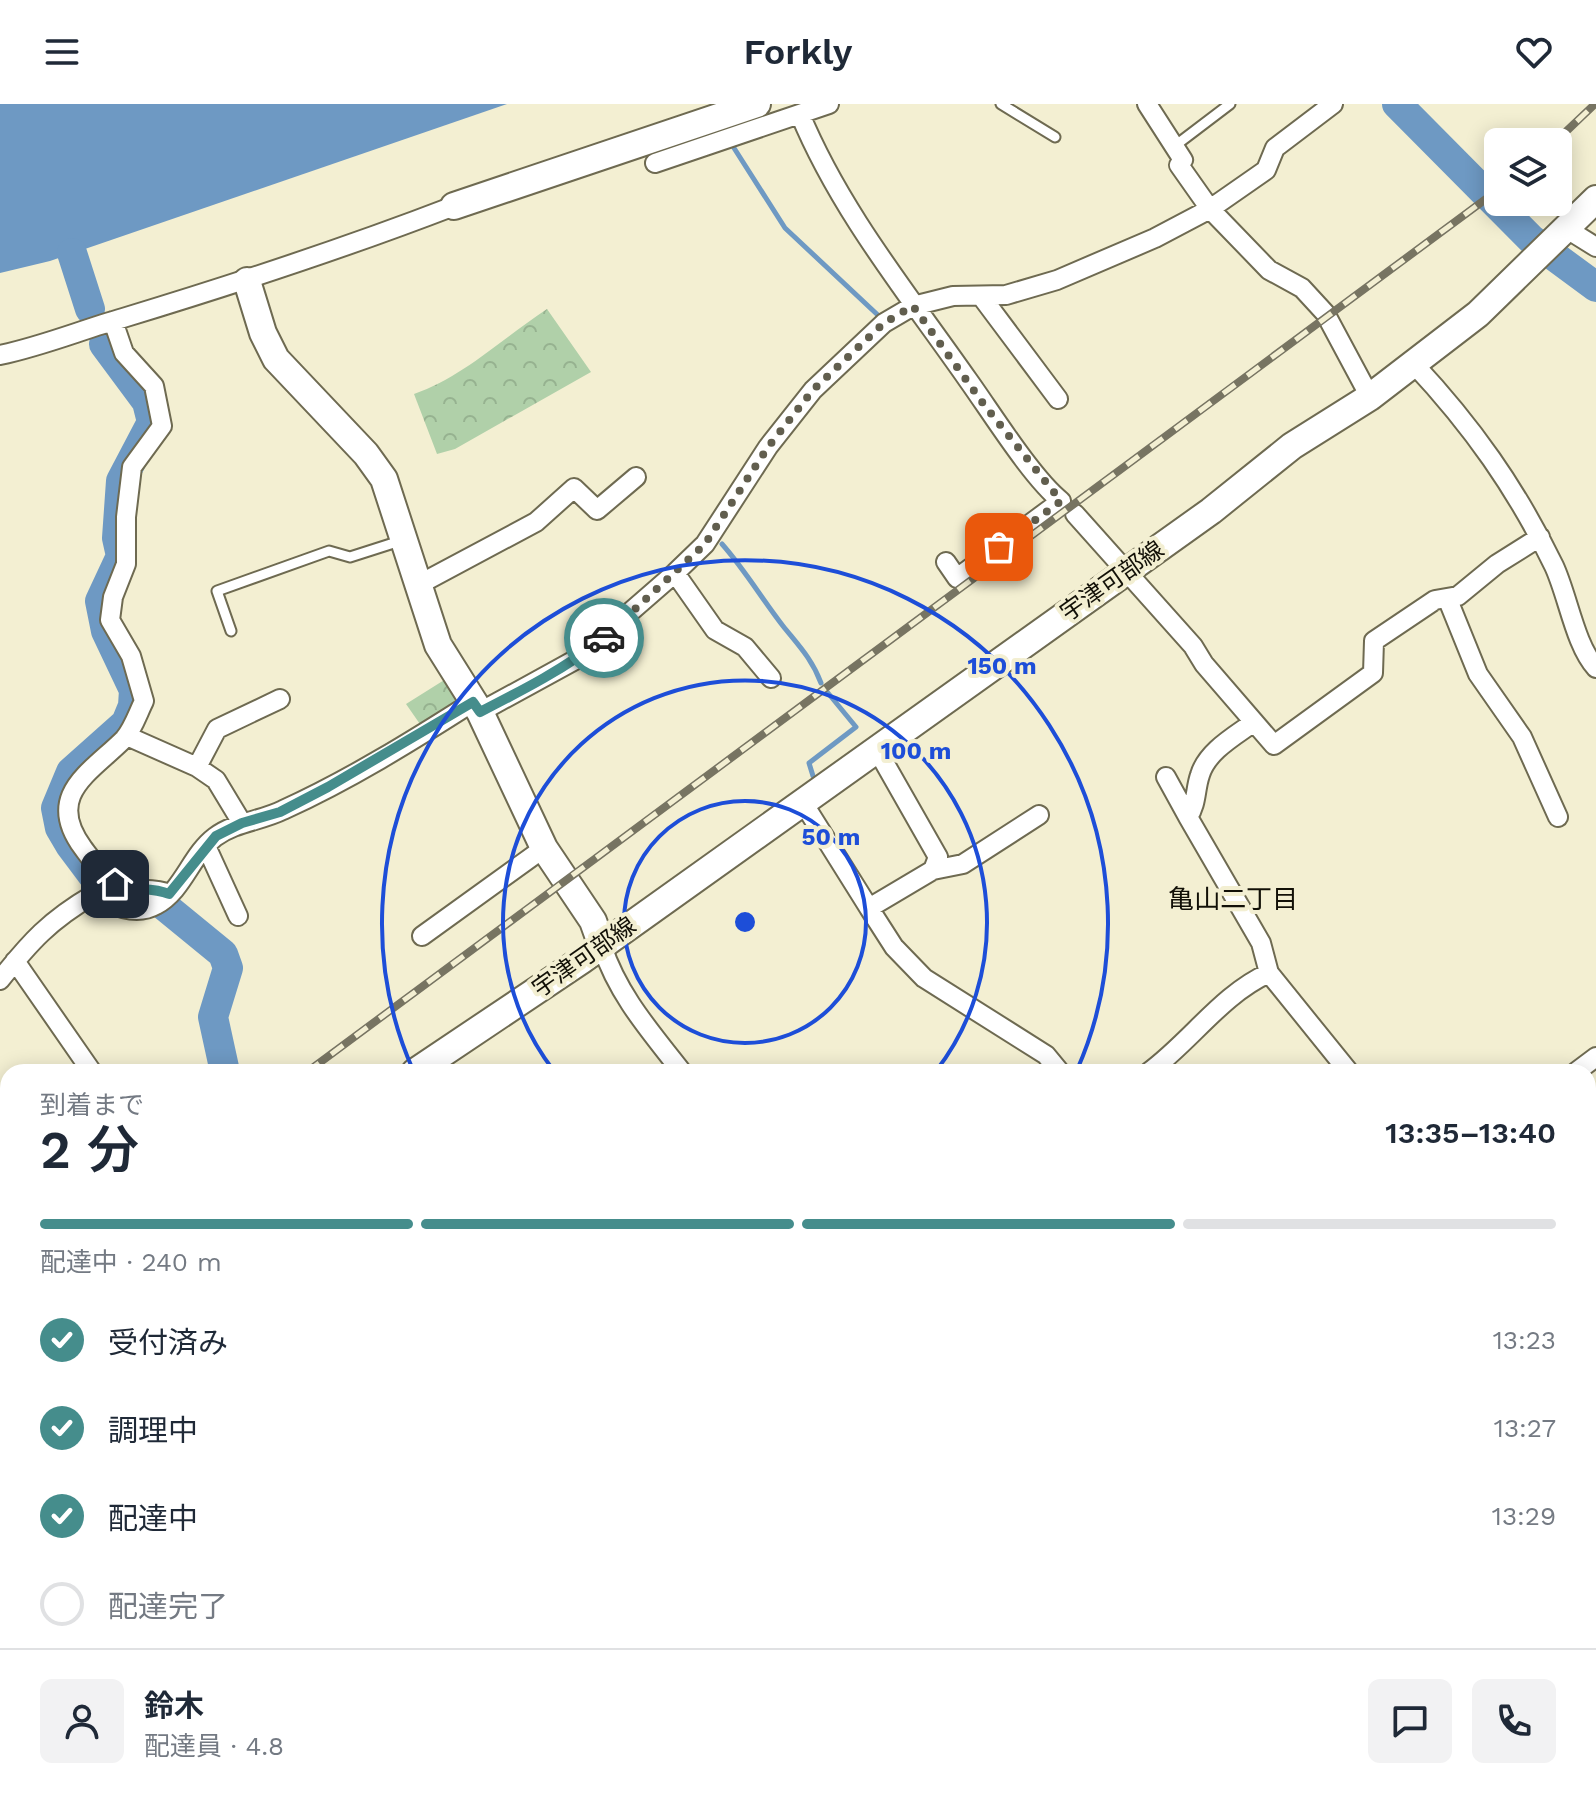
<!DOCTYPE html>
<html lang="ja">
<head>
<meta charset="utf-8">
<style>
	:root { --surface:#fff; --page:#f2f2f3; --text:#1f2937; --muted:#747a83; --line:#e0e1e3; --accent:#458d8c }
	body { margin:0; font-family:"Work Sans","Noto Sans JP",sans-serif; background:var(--page); color:var(--text); height:100vh; display:flex; flex-direction:column; font-size:30px; white-space:nowrap }
	* { box-sizing:border-box; margin:0 }
	p { font-size:26px; color:var(--muted) }
	.icon { flex:none; width:44px; height:44px; fill:none; stroke:currentColor; stroke-width:2; stroke-linecap:round; stroke-linejoin:round }
	.map { position:relative; flex:1; overflow:hidden }
	.side { position:absolute; left:0px; top:960px; width:1596px; height:744px; display:flex; flex-direction:column; background:var(--surface); border-radius:24px 24px 0 0; box-shadow:0 4px 20px #0003 }
	.side>* { flex:none }
	.controls { position:absolute; left:1484px; top:24px; display:grid; gap:16px }
	.controls a { display:grid; place-items:center; width:88px; height:88px; border-radius:12px; background:var(--surface); box-shadow:0 4px 20px #0003; font-size:40px }
	.pin { position:absolute; display:grid; place-items:center; width:68px; height:68px; color:#fff; margin:-34px; border-radius:16px; box-shadow:0 4px 12px #0006 }
	.courier { position:absolute; display:grid; place-items:center; width:80px; height:80px; margin:-40px; border:6px solid #458d8c; border-radius:50%; background:#fff; color:#222; box-shadow:0 2px 10px #0007 }
	.headline em { font-style:normal; font-weight:600 }
	.headline div { display:flex; flex-direction:column-reverse }
	.headline { display:flex; align-items:center; justify-content:space-between; height:136px; padding:0 40px }
	h1 { font-size:52px; font-weight:600; line-height:60px }
	.bar { display:grid; grid-template-columns:repeat(4,1fr); gap:12px 8px; align-content:center; height:96px; padding:0 40px }
	.bar i { height:10px; border-radius:6px; background:var(--line) }
	.bar .on { background:var(--accent) }
	.bar p { grid-column:span 4 }
	.line { display:flex; align-items:center; gap:20px; padding:0 40px; border-top:2px solid var(--line) }
	.line div { flex:1 }
	.round { display:grid; place-items:center; flex:none; width:84px; height:84px; border-radius:12px; background:var(--page) }
	ol { padding:0 40px; list-style:none }
	li { display:flex; align-items:center; gap:24px; height:88px }
	li p { margin-inline-start:auto }
	li .icon { padding:8px; border-radius:50%; background:var(--accent); color:#fff; stroke-width:4 }
	li:last-child { color:var(--muted) }
	li i { width:44px; height:44px; border:4px solid var(--line); border-radius:50% }
	header { display:flex; justify-content:space-between; align-items:center; height:104px; padding:0 40px; background:var(--surface); font-size:36px; font-weight:600 }
	.map>svg:first-child { display:block }
</style>
</head>
<body>
<header><svg class="icon" aria-label="menu" viewBox="0 0 24 24"><path d="M4 6h16M4 12h16M4 18h16"/></svg>Forkly<svg class="icon" aria-label="heart" viewBox="0 0 24 24"><path d="M12 20l-8-8c-3-5 5-10 8-4 3-6 11-1 8 4z"/></svg></header>
<div class="map">
<svg width="1596" height="1704" viewBox="0 0 1596 1704">
	<defs>
		<pattern id="park-crowns" width="20" height="18" patternUnits="userSpaceOnUse" patternTransform="scale(2)"><rect width="20" height="18" fill="#b0d0a9"/><path d="M2 6a3 3 0 1 1 6 0M12 15a3 3 0 1 1 6 0" fill="none" stroke="#96b290"/></pattern>
	</defs>
	<rect width="100%" height="100%" fill="#f3efd2"/>
	<!-- park -->
	<path fill="url(#park-crowns)" d="M 547,205 L 591,268 L 455,345 L 437,350 L 414,290 C 463,273 503,234 547,205 Z
		M 449,573 L 460,590 L 458,599 L 422,623 L 406,600 Z"/>
	<!-- water -->
	<path fill="#6e99c3" d="M 0,0 L 507,0 L 50,157 L 0,169 Z"/>
	<g fill="none" stroke-linecap="round" stroke-linejoin="round">
		<!-- stream -->
		<path stroke="#6e99c3" stroke-width="5" d="M 734,44 L 785,124 L 881,214
			M 722,440 C 745,466 762,495 783,522 C 799,542 812,555 821,579
			M 813,672 L 809,659 L 856,623 L 828,589"/>
		<!-- river -->
		<path stroke="#6e99c3" stroke-width="30" d="M 1397,0 L 1531,135 L 1596,183
			M 72,149 L 90,205
			M 104,240 L 147,298 L 152,318 L 121,377 L 117,434 L 121,452 L 100,497 L 106,527 L 134,586 L 133,602 L 126,619 L 71,668 L 56,704 L 60,724 L 70,741 L 103,785 L 117,794 L 157,796 L 223,850 L 228,864 L 213,913 L 225,968
			M 521,1696 L 525,1704"/>
		<defs>
			<path id="lane" d="M 1001,0 L 1055,33
				M 1176,41 L 1230,0
				M 231,527 L 217,487 L 329,447 L 350,453 L 400,437
				M 1588,1418 L 1596,1412
				M 1588,1497 L 1596,1492
				M 1588,1690 L 1596,1685
				M 210,1696 L 214,1702 L 211,1704
				M 9,1704 L 22,1696
				M 1569,1704 L 1580,1696"/>
			<path id="street" d="M 1147,0 L 1183,56 L 1179,61 L 1210,105 L 1269,166 L 1302,184 L 1325,209 L 1370,293
				M 800,10 C 840,107 908,190 968,276 C 991,308 1032,374 1061,397 L 957,474 L 946,458
				M 655,59 L 829,0
				M 1567,125 L 1596,143
				M 981,192 L 1058,295
				M 113,217 L 124,249 L 154,282 L 162,322 L 132,363 L 126,413 L 126,460 L 113,493 L 110,516 L 131,552 L 144,597 C 138,609 133,625 124,635 C 90,669 44,691 83,744 C 92,756 103,772 116,780 C 132,790 151,782 169,790
				M 0,251 C 43,242 81,226 123,214 C 235,180 345,144 454,102
				M 1413,259 C 1472,322 1516,384 1554,462 C 1568,492 1575,541 1596,564
				M 1075,410 L 1193,542 L 1204,560 L 1274,641 L 1373,569 L 1374,537 L 1435,496 L 1458,492 L 1497,460 L 1540,433
				M 675,469 L 715,526 L 745,543 L 771,574
				M 418,481 L 536,418 L 574,384 L 597,406 L 636,373
				M 1448,496 L 1478,570 L 1522,633 L 1558,713
				M 480,608 L 575,556 L 675,469 L 705,440 L 768,343 L 813,286 L 884,219 L 913,202 L 953,192 L 1006,191 L 1057,176 L 1155,134 L 1210,105 L 1266,66 L 1275,44 L 1333,0
				M 1254,618 C 1235,632 1207,647 1200,671 C 1195,685 1197,700 1188,713 L 1261,839 L 1269,869 L 1349,968
				M 127,632 L 197,663 L 216,676 L 242,719
				M 876,644 L 938,753 L 933,766 L 869,804 L 894,843 L 924,874 L 1046,951 L 1060,968
				M 197,663 L 217,625 L 280,595
				M 1166,673 L 1188,713
				M 802,697 L 869,804
				M 206,742 L 238,812
				M 933,766 L 963,760 L 1039,711
				M 422,832 L 544,744
				M 602,842 C 618,891 650,927 682,968
				M 15,857 L 92,968
				M 0,876 C 30,838 50,816 93,791 C 112,801 135,813 156,801 C 183,787 191,751 215,733 C 235,718 261,717 283,706 C 349,676 412,637 473,598
				M 1149,968 C 1191,937 1222,890 1269,869
				M 1576,968 L 1596,953
				M 2,1018 L 8,1014
				M 1588,1069 L 1596,1081
				M 0,1367 L 8,1379
				M 1588,1384 L 1596,1396
				M 0,1517 L 8,1513
				M 1588,1647 L 1596,1641
				M 0,1676 L 8,1670
				M 276,1696 L 281,1704
				M 655,1696 L 658,1704
				M 1187,1696 L 1188,1704
				M 1532,1696 L 1537,1704
				M 468,1704 L 483,1696
				M 1225,1704 L 1239,1696"/>
			<path id="secondary" d="M 454,102 L 757,0
				M 247,177 L 263,229 L 276,255 L 366,350 L 384,375 L 438,541 L 480,608 L 544,744 L 593,817 L 602,842
				M 415,968 L 582,856 L 1211,407 L 1292,342 L 1370,293 L 1478,210 L 1596,95
				M 0,1260 L 8,1254
				M 1588,1276 L 1596,1272
				M 874,1704 L 886,1696"/>
			<path id="highway" d="M 0,1170 L 8,1184
				M 0,1216 L 8,1229
				M 299,1696 L 304,1704
				M 333,1696 L 338,1704"/>
		</defs>
		<!-- lane casing -->
		<use href="#lane" stroke="#6e6a51" stroke-width="13"/>
		<!-- street casing -->
		<use href="#street" stroke="#6e6a51" stroke-width="22"/>
		<!-- secondary casing -->
		<use href="#secondary" stroke="#6e6a51" stroke-width="30"/>
		<!-- highway casing -->
		<use href="#highway" stroke="#6e6a51" stroke-width="38"/>
		<!-- lane -->
		<use href="#lane" stroke="#fff" stroke-width="9"/>
		<!-- street -->
		<use href="#street" stroke="#fff" stroke-width="18"/>
		<!-- secondary -->
		<use href="#secondary" stroke="#fff" stroke-width="26"/>
		<!-- highway -->
		<use href="#highway" stroke="#fff" stroke-width="34"/>
		<defs>
			<path id="rail" d="M 1555,38 L 1595,0
				M 307,968 L 1498,86
				M 0,1189 L 8,1184"/>
		</defs>
		<!-- rail casing -->
		<use href="#rail" stroke="#777462" stroke-width="8"/>
		<!-- rail -->
		<use href="#rail" stroke="#f3efd2" stroke-width="5" stroke-dasharray="15" stroke-linecap="butt"/>
	</g>
	<g fill="none" stroke-linecap="round" stroke-linejoin="round">
		<!-- done -->
		<path stroke="#615e4e" stroke-width="8" stroke-dasharray="0 14.4" d="M 604,534 L 705,440 L 768,343 L 813,286 L 884,219 L 913,202 L 985,302 L 1061,397 L 999,443"/>
		<!-- route -->
		<path stroke="#458d8c" stroke-width="10" d="M 115,780 C 133,788 150,782 169,790 L 216,732 L 242,719 L 280,708 L 328,683 L 473,598 L 480,608 C 523,586 566,564 604,534"/>
	</g>
	<!-- distance rings -->
	<g fill="none" stroke="#1d4ed8" stroke-width="4">
		<circle cx="745" cy="818" r="121"/>
		<path d="M554 967A242 242 0 1 1 936 967"/>
		<path d="M413 966A363 363 0 1 1 1077 966"/>
	</g>
	<g text-anchor="middle" stroke-width="8" stroke-linejoin="round" paint-order="stroke">
		<!-- street labels -->
		<g font-size="24" fill="#121007" stroke="#f3efd2">
			<text transform="translate(1112 477) rotate(-35)" y="8">宇津可部線</text>
			<text transform="translate(584 853) rotate(-35)" y="8">宇津可部線</text>
		</g>
		<!-- neighbourhood labels -->
		<g font-size="26" fill="#121007" stroke="#f3efd2">
			<text x="1233" y="804">亀山二丁目</text>
		</g>
	</g>
	<circle cx="745" cy="818" r="12" fill="#1d4ed8" stroke="#f3efd2" stroke-width="4"/>
	<g font-size="24" text-anchor="middle" font-weight="bold" fill="#1d4ed8" stroke="#f3efd2" stroke-width="8" stroke-linejoin="round" paint-order="stroke">
		<text x="1002" y="570">150 m</text>
		<text x="916" y="655">100 m</text>
		<text x="831" y="741">50 m</text>
	</g>
</svg>
<div class="controls">
<a><svg class="icon" aria-label="layers" viewBox="0 0 24 24"><path d="M12 4l9 5-9 5-9-5zM3 14l9 5 9-5"/></svg></a>
</div>
<div class="pin" style="left:999px;top:443px;background:#ea580c"><svg class="icon" aria-label="bag" viewBox="0 0 24 24"><path d="M5 8h14l-1 12H6zM9 8a3 3 0 0 1 6 0"/></svg></div>
<div class="pin" style="left:115px;top:780px;background:#1f2937"><svg class="icon" aria-label="home" viewBox="0 0 24 24"><path d="M3 11l9-7 9 7M6 9v11h12V9"/></svg></div>
<div class="courier" style="left:604px;top:534px"><svg class="icon" aria-label="car" viewBox="0 0 24 24"><path d="M5 17H2v-5l4-1 3-4h7l3 4 3 1v5h-3M9 17h6M6 11h13"/><circle cx="7" cy="17" r="2"/><circle cx="17" cy="17" r="2"/></svg></div>
<section class="side">
<div class="headline"><div><h1>2 分</h1><p>到着まで</p></div><em>13:35–13:40</em></div>
<div class="bar"><i class="on"></i><i class="on"></i><i class="on"></i><i></i><p>配達中 · 240 m</p></div>
<ol>
<li><svg class="icon" aria-label="check" viewBox="0 0 24 24"><path d="M5 12l5 5 9-10"/></svg>受付済み<p>13:23</p></li>
<li><svg class="icon" aria-label="check" viewBox="0 0 24 24"><path d="M5 12l5 5 9-10"/></svg>調理中<p>13:27</p></li>
<li><svg class="icon" aria-label="check" viewBox="0 0 24 24"><path d="M5 12l5 5 9-10"/></svg>配達中<p>13:29</p></li>
<li><i></i>配達完了</li>
</ol>
<div class="line" style="height:144px"><a class="round"><svg class="icon" aria-label="person" viewBox="0 0 24 24"><circle cx="12" cy="8" r="4"/><path d="M4 21q1-7 8-7t8 7"/></svg></a><div><b>鈴木</b><p>配達員 · 4.8</p></div><a class="round"><svg class="icon" aria-label="chat" viewBox="0 0 24 24"><path d="M4 5h16v11H9l-5 4z"/></svg></a><a class="round"><svg class="icon" aria-label="phone" viewBox="0 0 24 24"><path d="M5 4h4l2 5-3 2q2 4 5 5l2-3 5 2v4C11 20 4 13 5 4z"/></svg></a></div>
</section>
</div>
</body>
</html>
